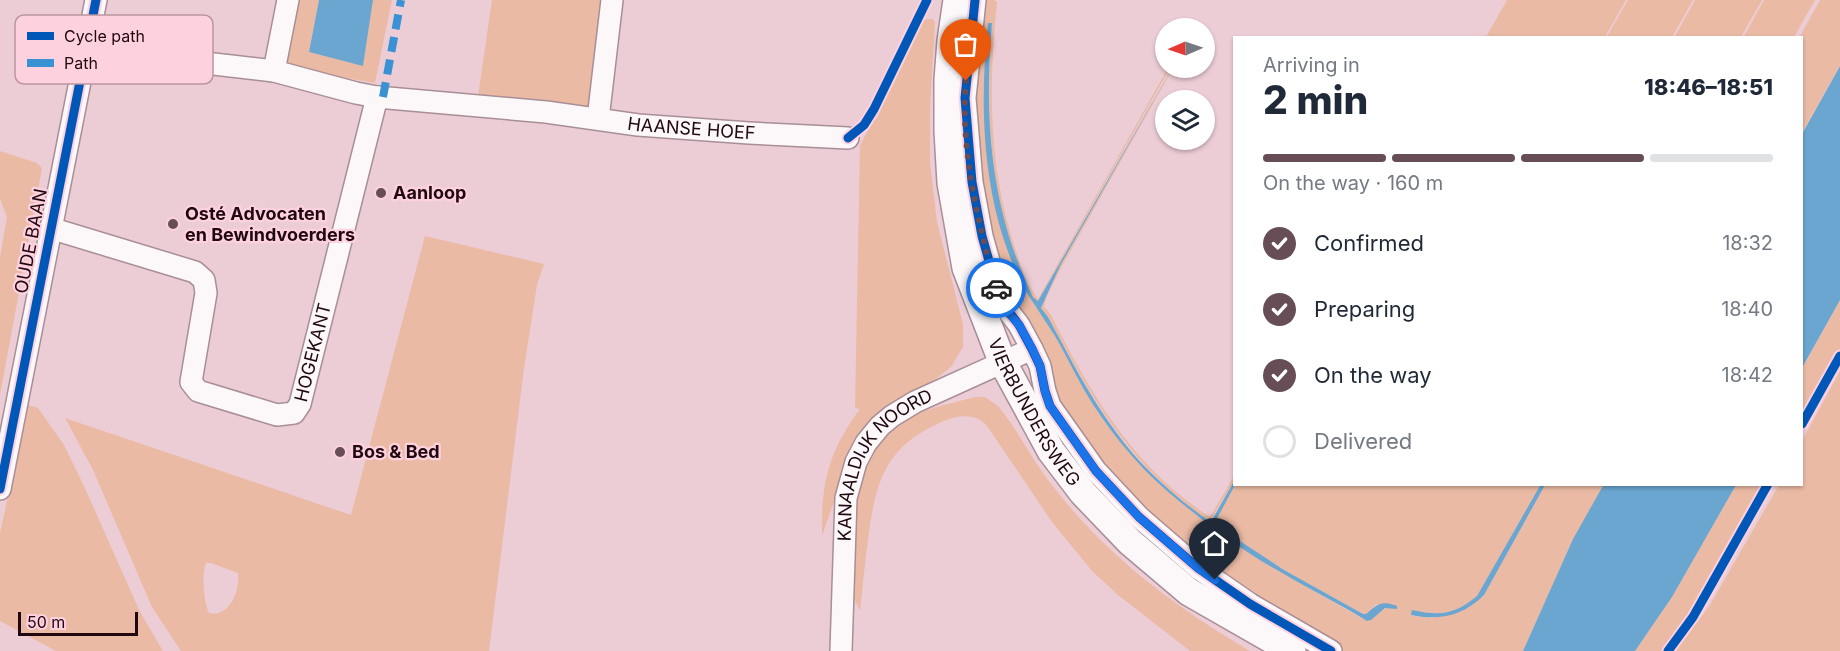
<!DOCTYPE html>
<html lang="en">
<head>
<meta charset="utf-8">
<style>
	:root { --surface:#fff; --page:#f6f6f7; --text:#1f2937; --muted:#747a83; --line:#e0e1e3; --accent:#674d56 }
	body { margin:0; font-family:Inter,sans-serif; background:var(--page); color:var(--text); height:100vh; display:flex; flex-direction:column; font-size:22px; white-space:nowrap }
	* { box-sizing:border-box; margin:0 }
	p { font-size:20px; color:var(--muted) }
	.icon { flex:none; width:33px; height:33px; fill:none; stroke:currentColor; stroke-width:2; stroke-linecap:round; stroke-linejoin:round }
	.map { position:relative; flex:1; overflow:hidden }
	.drawer { position:absolute; left:1233px; top:36px; width:570px; height:450px; display:flex; flex-direction:column; background:var(--surface); border-radius:0px; box-shadow:0 2px 4px #0004 }
	.drawer>* { flex:none }
	.needle { width:39px; rotate:268deg }
	.fabs { position:absolute; left:1155px; top:18px; display:grid; gap:12px }
	.fabs a { display:grid; place-items:center; width:60px; height:60px; border-radius:50%; background:var(--surface); box-shadow:0 2px 4px #0004; font-size:30px }
	.scale { position:absolute; left:18px; bottom:15px; width:120px; box-sizing:border-box; padding-left:6px; border:3px solid #200811; border-top:0; font-size:16px; line-height:21px; white-space:nowrap; color:#200811; -webkit-text-stroke:4px #fed1df; paint-order:stroke }
	.pin { position:absolute; display:grid; place-items:center; width:51px; height:51px; color:#fff; margin:-62px -26px; border-radius:50% 50% 50% 0; rotate:-45deg; box-shadow:0 0 6px #0007 }
	.pin .icon { rotate:45deg }
	.courier { position:absolute; display:grid; place-items:center; width:60px; height:60px; margin:-30px; border:4px solid #1a73e8; border-radius:50%; background:#fff; color:#222; box-shadow:0 2px 8px #0007 }
	.head em { font-style:normal; font-weight:800 }
	.head div { display:flex; flex-direction:column-reverse }
	.head { display:flex; align-items:center; justify-content:space-between; height:102px; padding:0 30px }
	h1 { font-size:39px; font-weight:800; line-height:45px }
	.bar { display:grid; grid-template-columns:repeat(4,1fr); gap:9px 6px; align-content:center; height:72px; padding:0 30px }
	.bar i { height:8px; border-radius:4px; background:var(--line) }
	.bar .on { background:var(--accent) }
	.bar p { grid-column:span 4 }
	ol { padding:0 30px; list-style:none }
	li { display:flex; align-items:center; gap:18px; height:66px }
	li p { margin-inline-start:auto }
	li .icon { padding:6px; border-radius:50%; background:var(--accent); color:#fff; stroke-width:4 }
	li:last-child { color:var(--muted) }
	li i { width:33px; height:33px; border:3px solid var(--line); border-radius:50% }
	.map>svg:first-child { display:block }
</style>
</head>
<body>
<div class="map">
<svg width="1840" height="651" viewBox="0 0 1840 651">
	<rect width="100%" height="100%" fill="#eccdd6"/>
	<!-- green -->
	<path fill="#eabaa4" fill-rule="evenodd" d="M 295,0 L 319,0 L 309,52 L 363,65 L 373,0 L 392,0 L 375,83 L 335,76 L 283,62 Z
		M 492,0 L 606,0 L 595,108 L 478,96 Z
		M 980,0 L 994,0 L 997,2 C 989,81 988,158 1011,235 C 1018,257 1025,281 1038,299 L 1168,68 L 1170,68 L 1038,301 L 1033,297 C 989,205 985,123 992,23 L 988,23 C 980,108 982,199 1019,278 C 1030,301 1047,321 1059,343 C 1074,370 1087,398 1105,422 C 1172,514 1270,566 1367,621 C 1376,619 1378,609 1388,608 L 1376,604 L 1366,614 L 1363,614 L 1284,570 L 1213,524 L 1235,485 L 1541,485 L 1477,596 C 1454,615 1440,616 1412,610 L 1412,616 L 1432,618 L 1468,608 L 1484,595 L 1545,485 L 1604,485 L 1573,539 L 1523,651 L 1339,651 L 1194,559 L 1080,441 L 1008,304 L 972,143 Z
		M 1507,0 L 1626,0 L 1605,37 L 1486,37 Z
		M 1628,0 L 1693,0 L 1672,37 L 1606,38 Z
		M 1695,0 L 1762,0 L 1741,37 L 1674,38 Z
		M 1764,0 L 1815,0 L 1794,37 L 1743,38 Z
		M 1820,0 L 1840,0 L 1840,65 L 1802,133 L 1802,38 L 1799,38 Z
		M 928,19 L 933,19 L 935,22 L 930,109 L 930,163 L 937,222 L 963,324 L 963,347 L 951,367 L 929,384 L 849,459 L 822,536 C 821,484 828,452 860,409 L 855,408 L 860,145 L 880,109 L 916,27 L 924,20 Z
		M 1172,68 L 1173,68 L 1061,268 L 1047,296 L 1044,306 L 1051,315 C 1091,395 1134,468 1210,517 L 1234,476 L 1234,481 L 1210,521 C 1200,516 1190,507 1181,499 C 1119,449 1085,385 1048,317 L 1041,308 L 1060,266 Z
		M 0,151 L 37,163 L 42,168 L 0,395 L 0,257 L 7,217 L 0,199 Z
		M 425,236 L 544,264 L 537,285 L 524,368 L 489,651 L 181,651 L 152,607 L 93,470 L 65,418 L 351,515 ZM 206,563 L 211,563 L 238,573 C 240,590 230,618 209,613 C 204,602 201,575 206,563 Z
		M 1840,300 L 1840,355 L 1802,424 L 1802,369 Z
		M 1840,371 L 1840,651 L 1675,651 L 1710,605 L 1779,485 L 1802,484 L 1802,441 Z
		M 976,397 L 985,397 L 998,406 C 1018,430 1032,460 1052,485 C 1105,555 1175,607 1250,651 L 1190,651 L 1118,595 L 1092,571 L 1052,522 L 987,426 C 976,413 959,415 944,421 C 889,444 876,477 869,533 C 865,559 863,585 860,611 C 858,606 854,600 853,595 C 851,577 854,557 855,539 C 856,511 859,464 877,442 C 899,414 943,405 976,397 Z
		M 28,405 L 38,408 L 64,445 L 84,486 L 140,612 L 163,651 L 56,651 L 0,621 L 0,533 Z
		M 1736,485 L 1767,485 L 1699,605 L 1666,651 L 1635,651 L 1672,597 Z"/>
	<!-- water -->
	<path fill="#6aa6d0" d="M 319,0 L 373,0 L 363,66 L 309,52 Z
		M 988,23 L 992,23 C 984,120 990,207 1033,297 L 1038,301 L 1172,68 L 1060,266 L 1041,308 L 1048,317 C 1069,356 1089,396 1116,432 C 1141,467 1174,496 1209,521 L 1212,520 L 1234,481 L 1235,485 L 1214,524 L 1284,570 L 1363,614 L 1366,614 C 1377,604 1382,600 1397,606 L 1397,609 L 1385,608 L 1371,620 L 1367,621 C 1340,604 1311,590 1284,574 C 1247,554 1212,528 1179,501 C 1145,474 1116,440 1092,403 C 1080,384 1070,363 1059,343 C 1046,320 1030,301 1019,278 C 982,200 979,107 988,23 Z
		M 1840,66 L 1840,300 L 1802,368 L 1802,134 Z
		M 1541,484 L 1545,485 L 1484,595 C 1463,616 1439,621 1411,615 L 1412,610 C 1440,616 1454,615 1477,596 Z
		M 1604,484 L 1736,485 L 1672,597 L 1635,651 L 1523,651 L 1573,539 Z"/>
	<g fill="none" stroke-linecap="round" stroke-linejoin="round">
		<defs>
			<g id="minor">
				<path d="M 975,0 L 965,98 L 972,182 L 982,236 L 1000,300 L 1019,325 L 1032,349 L 1040,366 L 1045,391 L 1050,406 L 1096,471 L 1139,517 L 1198,568 L 1250,604 L 1331,651"/>
				<path id="s1" d="M 86,47 L 179,60 L 274,71 L 356,93 L 377,97 L 546,112 L 638,125 L 749,133 L 848,138"/>
				<path d="M 274,71 L 288,0"/>
				<path d="M 598,119 L 612,0"/>
				<path id="s2" d="M 50,228 L 195,272 L 204,280 L 206,293 L 191,382 L 198,391 L 277,415 L 294,413 L 300,404 L 377,97"/>
				<path d="M 0,489 L 96,0"/>
				<path id="s3" d="M 841,651 L 846,498 L 856,462 L 866,443 L 880,426 L 892,416 L 915,402 L 1032,349"/>
			</g>
			<g id="major">
				<path id="s4" d="M 957,0 L 951,41 L 948,80 L 948,131 L 951,183 L 966,268 L 1002,361 L 1051,451 L 1083,493 L 1130,542 L 1189,592 L 1292,651"/>
			</g>
		</defs>
		<!-- minor casing -->
		<use href="#minor" stroke="#a88e96" stroke-width="24"/>
		<!-- major casing -->
		<use href="#major" stroke="#a88e96" stroke-width="30"/>
		<!-- minor -->
		<use href="#minor" stroke="#fcf8f9" stroke-width="21"/>
		<!-- major -->
		<use href="#major" stroke="#fcf8f9" stroke-width="27"/>
		<!-- quiet -->
		<path stroke="#3a91d3" stroke-width="8" stroke-dasharray="15 8" stroke-linecap="butt" d="M 383,97 L 401,0"/>
		<defs>
			<path id="cycleway" d="M 975,0 L 965,98 L 972,182 L 982,236 L 1000,300 L 1019,325 L 1032,349 L 1040,366 L 1045,391 L 1050,406 L 1096,471 L 1139,517 L 1198,568 L 1250,604 L 1331,651
				M 848,138 L 864,125 L 874,109 L 927,0
				M 1802,424 L 1840,356
				M 0,489 L 96,0
				M 1668,651 L 1693,617 L 1768,484"/>
		</defs>
		<!-- cycleway casing -->
		<use href="#cycleway" stroke="#fed1df" stroke-width="13"/>
		<!-- cycleway -->
		<use href="#cycleway" stroke="#0057b8" stroke-width="9"/>
	</g>
	<g fill="none" stroke-linecap="round" stroke-linejoin="round">
		<!-- done -->
		<path stroke="#674d56" stroke-width="6" stroke-dasharray="0 10.8" d="M 966,81 C 960,150 978,221 996,288"/>
		<!-- route -->
		<path stroke="#1a73e8" stroke-width="8" d="M 996,288 L 1004,308 L 1019,325 L 1032,348 L 1040,366 L 1045,391 L 1050,406 L 1096,471 L 1139,517 L 1198,568 L 1215,580"/>
	</g>
	<!-- markers -->
	<g fill="#674d56" stroke="#fed1df" stroke-width="2">
		<circle cx="381" cy="193" r="6"/>
		<circle cx="173" cy="224" r="6"/>
		<circle cx="340" cy="452" r="6"/>
	</g>
	<g text-anchor="middle" stroke-width="4.5" stroke-linejoin="round" paint-order="stroke">
		<!-- street labels -->
		<g font-size="18" fill="#200811" stroke="#fed1df">
			<text dy="6" stroke="none"><textPath href="#s1" startOffset="612">HAANSE HOEF</textPath></text>
			<text transform="translate(31 241) rotate(-79)" y="6">OUDE BAAN</text>
			<text dy="6" stroke="none"><textPath href="#s2" startOffset="442">HOGEKANT</textPath></text>
			<text dy="6" stroke="none"><textPath href="#s4" startOffset="430">VIERBUNDERSWEG</textPath></text>
			<text dy="6" stroke="none"><textPath href="#s3" startOffset="202">KANAALDIJK NOORD</textPath></text>
		</g>
		<!-- poi labels -->
		<g font-size="18" font-weight="bold" fill="#200811" stroke="#fed1df" text-anchor="start">
			<text x="393" y="199">Aanloop</text>
			<text x="185" y="220">Osté Advocaten<tspan x="185" dy="21">en Bewindvoerders</tspan></text>
			<text x="352" y="458">Bos &amp; Bed</text>
		</g>
	</g>
	<!-- legend -->
	<rect x="15" y="15" width="198" height="69" rx="9" fill="#fed1df" stroke="#bb95a1" stroke-width="1.5"/>
	<rect x="27" y="32" width="27" height="8" fill="#0057b8"/>
	<rect x="27" y="59" width="27" height="8" fill="#3a91d3"/>
	<g font-size="16" fill="#200811">
		<text x="64" y="42">Cycle path</text>
		<text x="64" y="69">Path</text>
	</g>
</svg>
<div class="fabs">
<a><svg class="needle" viewBox="-14 -14 28 28"><path d="M0-13l5 13h-10z" fill="#e53935"/><path d="M0 13l5-13h-10z" fill="#747a83"/></svg></a>
<a><svg class="icon" aria-label="layers" viewBox="0 0 24 24"><path d="M12 4l9 5-9 5-9-5zM3 14l9 5 9-5"/></svg></a>
</div>
<div class="scale">50 m</div>
<div class="pin" style="left:966px;top:81px;background:#ea580c"><svg class="icon" aria-label="bag" viewBox="0 0 24 24"><path d="M5 8h14l-1 12H6zM9 8a3 3 0 0 1 6 0"/></svg></div>
<div class="pin" style="left:1215px;top:580px;background:#1f2937"><svg class="icon" aria-label="home" viewBox="0 0 24 24"><path d="M3 11l9-7 9 7M6 9v11h12V9"/></svg></div>
<div class="courier" style="left:996px;top:288px"><svg class="icon" aria-label="car" viewBox="0 0 24 24"><path d="M5 17H2v-5l4-1 3-4h7l3 4 3 1v5h-3M9 17h6M6 11h13"/><circle cx="7" cy="17" r="2"/><circle cx="17" cy="17" r="2"/></svg></div>
<section class="drawer">
<div class="head"><div><h1>2 min</h1><p>Arriving in</p></div><em>18:46–18:51</em></div>
<div class="bar"><i class="on"></i><i class="on"></i><i class="on"></i><i></i><p>On the way · 160 m</p></div>
<ol>
<li><svg class="icon" aria-label="check" viewBox="0 0 24 24"><path d="M5 12l5 5 9-10"/></svg>Confirmed<p>18:32</p></li>
<li><svg class="icon" aria-label="check" viewBox="0 0 24 24"><path d="M5 12l5 5 9-10"/></svg>Preparing<p>18:40</p></li>
<li><svg class="icon" aria-label="check" viewBox="0 0 24 24"><path d="M5 12l5 5 9-10"/></svg>On the way<p>18:42</p></li>
<li><i></i>Delivered</li>
</ol>
</section>
</div>
</body>
</html>
